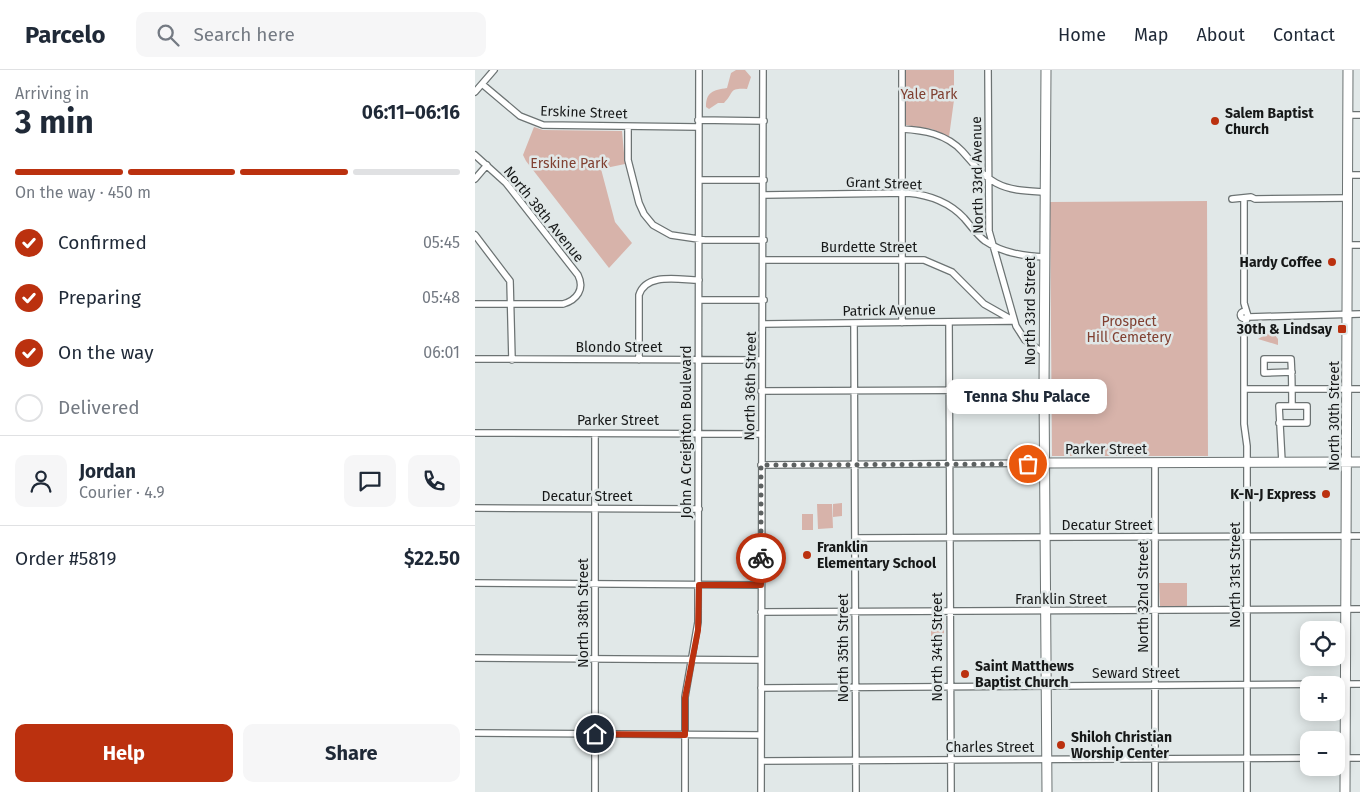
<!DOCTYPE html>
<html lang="en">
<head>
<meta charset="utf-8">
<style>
	:root { --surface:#fff; --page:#f6f6f7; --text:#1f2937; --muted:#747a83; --line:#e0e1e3; --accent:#bb310f }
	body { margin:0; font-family:"Fira Sans",sans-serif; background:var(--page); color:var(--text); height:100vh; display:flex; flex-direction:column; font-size:19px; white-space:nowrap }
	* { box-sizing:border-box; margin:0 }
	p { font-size:16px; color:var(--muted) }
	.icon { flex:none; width:28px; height:28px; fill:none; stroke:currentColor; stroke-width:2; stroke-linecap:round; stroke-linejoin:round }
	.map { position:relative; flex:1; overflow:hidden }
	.drawer { display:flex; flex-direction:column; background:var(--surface); width:475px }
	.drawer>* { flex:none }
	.fabs { position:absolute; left:825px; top:551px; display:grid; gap:10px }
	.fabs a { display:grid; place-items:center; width:45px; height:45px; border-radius:10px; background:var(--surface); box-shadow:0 2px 12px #0003; font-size:25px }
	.pin { position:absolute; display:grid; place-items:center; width:42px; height:42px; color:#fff; margin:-21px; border:2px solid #fff; border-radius:50%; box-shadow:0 1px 5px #0007 }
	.courier { position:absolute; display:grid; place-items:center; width:50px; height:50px; margin:-25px; border:4px solid #bb310f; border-radius:50%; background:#fff; color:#222; box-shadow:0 1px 6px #0007 }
	.bubble { position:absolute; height:35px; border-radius:10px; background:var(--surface); box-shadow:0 2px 12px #0003; font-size:16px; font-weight:700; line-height:35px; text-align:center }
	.summary em { font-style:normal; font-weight:700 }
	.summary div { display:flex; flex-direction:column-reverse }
	.summary { display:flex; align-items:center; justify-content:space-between; height:85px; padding:0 15px }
	h1 { font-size:32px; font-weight:700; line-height:38px }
	.bar { display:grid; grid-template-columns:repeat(4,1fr); gap:8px 5px; align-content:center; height:60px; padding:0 15px }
	.bar i { height:6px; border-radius:4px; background:var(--line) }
	.bar .active { background:var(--accent) }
	.bar p { grid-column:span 4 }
	.line { display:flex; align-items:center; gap:12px; padding:0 15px; border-top:1px solid var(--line) }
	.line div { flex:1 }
	.round { display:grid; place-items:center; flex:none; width:52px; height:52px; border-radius:10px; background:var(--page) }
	ol { padding:0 15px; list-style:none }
	li { display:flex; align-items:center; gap:15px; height:55px }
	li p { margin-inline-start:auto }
	li .icon { padding:5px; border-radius:50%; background:var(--accent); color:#fff; stroke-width:4 }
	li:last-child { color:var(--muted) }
	li i { width:28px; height:28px; border:2px solid var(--line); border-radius:50% }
	.action { display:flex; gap:10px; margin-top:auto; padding:10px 15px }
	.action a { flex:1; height:58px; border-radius:10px; background:var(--accent); color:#fff; font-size:20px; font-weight:700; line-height:58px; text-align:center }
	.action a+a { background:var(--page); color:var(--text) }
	header { display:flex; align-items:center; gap:30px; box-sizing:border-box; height:70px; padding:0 25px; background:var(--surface); border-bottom:1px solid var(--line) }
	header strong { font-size:24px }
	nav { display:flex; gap:28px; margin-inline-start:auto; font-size:18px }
	.search { width:350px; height:45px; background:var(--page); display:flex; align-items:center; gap:12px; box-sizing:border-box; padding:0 18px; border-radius:10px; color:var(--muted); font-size:19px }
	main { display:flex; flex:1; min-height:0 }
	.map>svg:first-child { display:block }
</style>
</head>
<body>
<header>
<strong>Parcelo</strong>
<div class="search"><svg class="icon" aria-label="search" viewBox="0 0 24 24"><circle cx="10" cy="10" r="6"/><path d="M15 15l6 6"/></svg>Search here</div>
<nav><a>Home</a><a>Map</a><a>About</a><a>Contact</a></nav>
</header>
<main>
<section class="drawer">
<div class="summary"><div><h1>3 min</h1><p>Arriving in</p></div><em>06:11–06:16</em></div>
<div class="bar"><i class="active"></i><i class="active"></i><i class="active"></i><i></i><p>On the way · 450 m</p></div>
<ol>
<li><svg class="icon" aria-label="check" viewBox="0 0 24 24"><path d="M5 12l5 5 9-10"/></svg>Confirmed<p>05:45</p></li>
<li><svg class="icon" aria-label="check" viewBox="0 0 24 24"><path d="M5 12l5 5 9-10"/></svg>Preparing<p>05:48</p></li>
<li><svg class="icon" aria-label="check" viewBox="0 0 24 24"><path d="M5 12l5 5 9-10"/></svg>On the way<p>06:01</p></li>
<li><i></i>Delivered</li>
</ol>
<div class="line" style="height:90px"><a class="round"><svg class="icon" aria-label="person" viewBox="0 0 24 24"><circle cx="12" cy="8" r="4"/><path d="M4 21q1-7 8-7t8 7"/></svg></a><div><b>Jordan</b><p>Courier · 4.9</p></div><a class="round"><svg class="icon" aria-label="chat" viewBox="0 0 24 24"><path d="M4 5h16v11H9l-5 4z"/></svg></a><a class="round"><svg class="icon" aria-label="phone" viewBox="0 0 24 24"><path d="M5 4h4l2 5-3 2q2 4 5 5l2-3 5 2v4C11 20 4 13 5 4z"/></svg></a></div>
<div class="line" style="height:65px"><div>Order #5819</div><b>$22.50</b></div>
<div class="action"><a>Help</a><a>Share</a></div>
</section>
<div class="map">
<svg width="885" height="722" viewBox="0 0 885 722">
	<rect width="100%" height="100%" fill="#e1e8e8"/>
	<!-- green -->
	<path fill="#d7b3aa" d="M 261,0 L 270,0 L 276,7 L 272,19 C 253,18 260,22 249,33 L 243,33 L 234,39 L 231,37 C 231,22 238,20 252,18 L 256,3 Z
		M 429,0 L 479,0 L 479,30 L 474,67 L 457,59 L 430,55 Z
		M 59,57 L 68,60 L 147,61 L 150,94 L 126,99 L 140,152 L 157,173 L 134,198 L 51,91 L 48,85 Z
		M 732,131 L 733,386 L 577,386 L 575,132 Z
		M 797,261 L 803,269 L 803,275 L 783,269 Z
		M 367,433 L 367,446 L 358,447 L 358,434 Z
		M 342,434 L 357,434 L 358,458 L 343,459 Z
		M 327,444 L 338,444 L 338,460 L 327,460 Z
		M 684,513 L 712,513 L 712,536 L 685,536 Z
		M 456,547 L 469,547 L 469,566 L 456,566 Z"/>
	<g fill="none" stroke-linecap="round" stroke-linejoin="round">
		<defs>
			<path id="street" d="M 513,0 L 514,161 L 541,256 L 550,270 L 569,283
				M 7,14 L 45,46 L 68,55 L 223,57
				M 0,22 L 19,0
				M 873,45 L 885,45
				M 223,50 L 289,51
				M 153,57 L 153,90 L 164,133 L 169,144 L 178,155 L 196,165 L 230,170 L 289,170
				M 427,59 C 449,60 471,64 487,81 C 498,93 506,105 521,113 C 536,121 553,121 570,122
				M 0,85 L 31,113 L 103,205 C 110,219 102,230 88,234 L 0,234
				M 873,105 L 885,105
				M 0,109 L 12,95
				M 224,110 L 289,110
				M 289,125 L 433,123 C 455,125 474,132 489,148 C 496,156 502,165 510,171 C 528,183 548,186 570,187
				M 757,129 L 776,127 L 780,129 L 873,128
				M 769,131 L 769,233 L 772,243
				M 0,165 L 35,211 L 37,290
				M 873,175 L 885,175
				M 289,190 L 449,190 L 477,202 L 509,234 L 539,251
				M 224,230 L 289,230
				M765.5 245a3.5 3.5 0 1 1 7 0a3.5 3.5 0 1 1-7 0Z
				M 773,247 L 885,244
				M 772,248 L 769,258 L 769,354 L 772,376 L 772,722
				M 474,252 L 476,722
				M 379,253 L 381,722
				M 427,253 L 427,0
				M 289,254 L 537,251
				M 0,289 L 287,290
				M 164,290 L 164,225 C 171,202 205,210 224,210
				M 769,319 L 885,319
				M 286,321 L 569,320
				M 804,353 L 832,353 L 832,336 L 817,336
				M 0,363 L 286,364
				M 807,392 L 804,336 L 817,336 C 817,321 817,305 816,289 L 789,289 L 789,303 L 817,302
				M 286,395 L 569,393
				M 0,438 L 224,439
				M 380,468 L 885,466
				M 0,513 L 286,515
				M 286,542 L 885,539
				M 0,588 L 286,590
				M 286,618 L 885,614
				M 0,663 L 286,665
				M 861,688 L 885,688
				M 286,691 L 834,688
				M 120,722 L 120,364
				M 210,722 L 210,627 L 223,552 L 224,0
				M 286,722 L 288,0
				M 680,722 L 680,393"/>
			<path id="secondary" d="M 571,0 L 569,320 L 572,722
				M 569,393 L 885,392
				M 870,722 L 873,0"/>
		</defs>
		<!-- street casing -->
		<use href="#street" stroke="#6c7373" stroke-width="8"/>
		<!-- secondary casing -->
		<use href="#secondary" stroke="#6c7373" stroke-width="11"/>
		<!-- street -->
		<use href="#street" stroke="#fff" stroke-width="5.5"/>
		<!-- secondary -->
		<use href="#secondary" stroke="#fff" stroke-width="9"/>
	</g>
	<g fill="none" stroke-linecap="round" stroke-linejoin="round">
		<!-- done -->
		<path stroke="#5d6161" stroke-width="5" stroke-dasharray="0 9" d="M 286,488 L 286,395 L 553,394"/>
		<!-- route -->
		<path stroke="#bb310f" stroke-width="6" d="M 120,664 L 210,665 L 210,628 L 223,560 L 224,515 L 286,515 L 286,488"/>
	</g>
	<!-- markers -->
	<g fill="#bb310f" stroke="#e1e8e8" stroke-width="2">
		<circle cx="740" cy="51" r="5"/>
		<circle cx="857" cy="192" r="5"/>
		<rect x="862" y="254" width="10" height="10" rx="2.5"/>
		<circle cx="851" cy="424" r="5"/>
		<circle cx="332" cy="485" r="5"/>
		<circle cx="490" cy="604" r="5"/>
		<circle cx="586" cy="675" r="5"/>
	</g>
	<g text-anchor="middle" stroke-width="5" stroke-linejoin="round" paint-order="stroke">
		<!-- park labels -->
		<g font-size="14" fill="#804031" stroke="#e1e8e8">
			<text x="454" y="29">Yale Park</text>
			<text x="94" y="98">Erskine Park</text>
			<text x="654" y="256">Prospect<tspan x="654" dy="16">Hill Cemetery</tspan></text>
		</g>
		<!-- street labels -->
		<g font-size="14" fill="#161818" stroke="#e1e8e8">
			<text transform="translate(109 42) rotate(2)" y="5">Erskine Street</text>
			<text transform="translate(502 105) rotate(-91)" y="5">North 33rd Avenue</text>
			<text transform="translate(409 113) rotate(2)" y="5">Grant Street</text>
			<text transform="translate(69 144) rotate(51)" y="5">North 38th Avenue</text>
			<text x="394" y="182">Burdette Street</text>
			<text transform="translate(414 240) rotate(-1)" y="5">Patrick Avenue</text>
			<text transform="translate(555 241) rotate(-90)" y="5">North 33rd Street</text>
			<text x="144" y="282">Blondo Street</text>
			<text transform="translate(275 316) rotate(-89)" y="5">North 36th Street</text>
			<text transform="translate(859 346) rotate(-90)" y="5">North 30th Street</text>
			<text x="143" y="355">Parker Street</text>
			<text transform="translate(211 362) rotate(-90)" y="5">John A Creighton Boulevard</text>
			<text x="631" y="384">Parker Street</text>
			<text x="112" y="431">Decatur Street</text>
			<text x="632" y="460">Decatur Street</text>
			<text transform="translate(760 505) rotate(-90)" y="5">North 31st Street</text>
			<text transform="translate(668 527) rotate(-90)" y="5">North 32nd Street</text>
			<text x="586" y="534">Franklin Street</text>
			<text transform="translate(108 543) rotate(-90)" y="5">North 38th Street</text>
			<text transform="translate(462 577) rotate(-90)" y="5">North 34th Street</text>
			<text transform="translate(368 578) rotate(-90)" y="5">North 35th Street</text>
			<text x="661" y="608">Seward Street</text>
			<text x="515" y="682">Charles Street</text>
		</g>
		<!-- poi labels -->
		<g font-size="14" font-weight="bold" fill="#161818" stroke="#e1e8e8" text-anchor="start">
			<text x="750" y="48">Salem Baptist<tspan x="750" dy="16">Church</tspan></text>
			<text x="847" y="197" text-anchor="end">Hardy Coffee</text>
			<text x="857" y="264" text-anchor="end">30th &amp; Lindsay</text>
			<text x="841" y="429" text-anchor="end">K-N-J Express</text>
			<text x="342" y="482">Franklin<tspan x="342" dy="16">Elementary School</tspan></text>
			<text x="500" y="601">Saint Matthews<tspan x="500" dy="16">Baptist Church</tspan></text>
			<text x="596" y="672">Shiloh Christian<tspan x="596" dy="16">Worship Center</tspan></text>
		</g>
	</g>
</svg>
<div class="fabs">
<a><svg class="icon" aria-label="locate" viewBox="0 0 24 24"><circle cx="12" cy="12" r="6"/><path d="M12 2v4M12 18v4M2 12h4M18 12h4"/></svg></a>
<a>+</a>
<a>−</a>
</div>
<div class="pin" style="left:553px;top:394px;background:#ea580c"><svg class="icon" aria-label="bag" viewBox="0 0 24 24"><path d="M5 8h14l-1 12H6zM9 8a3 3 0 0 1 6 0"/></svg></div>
<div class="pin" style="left:120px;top:664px;background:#1f2937"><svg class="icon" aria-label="home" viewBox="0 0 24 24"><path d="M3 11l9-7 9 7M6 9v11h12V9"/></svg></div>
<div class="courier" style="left:286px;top:488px"><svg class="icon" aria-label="bike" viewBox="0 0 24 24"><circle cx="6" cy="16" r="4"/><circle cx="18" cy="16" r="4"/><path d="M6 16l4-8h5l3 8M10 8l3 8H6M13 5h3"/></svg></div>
<div class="bubble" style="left:472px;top:309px;width:160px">Tenna Shu Palace</div>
</div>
</main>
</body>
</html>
